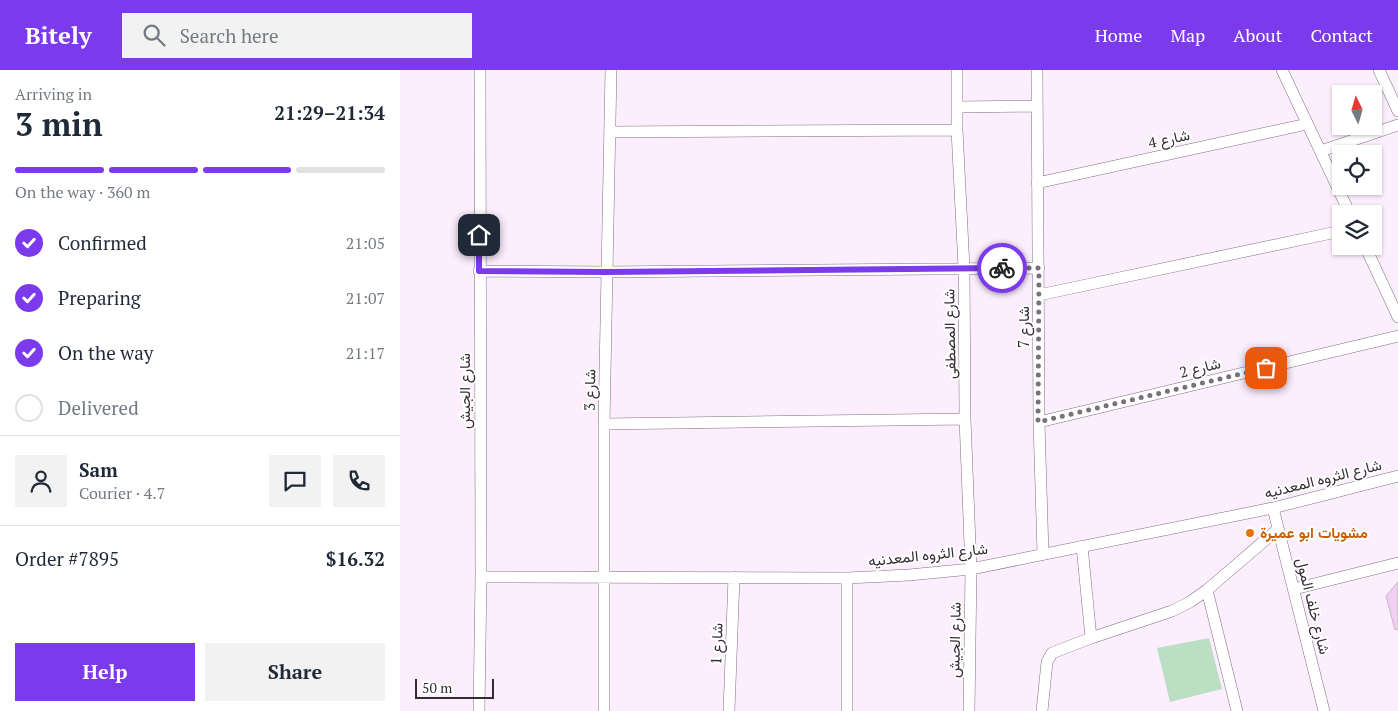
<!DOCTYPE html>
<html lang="en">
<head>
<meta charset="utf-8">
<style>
	:root { --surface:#fff; --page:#f2f2f3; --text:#1f2937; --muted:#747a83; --line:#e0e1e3; --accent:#7c3aed }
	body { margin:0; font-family:"PT Serif",Vazirmatn,serif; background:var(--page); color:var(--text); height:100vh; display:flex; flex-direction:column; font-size:19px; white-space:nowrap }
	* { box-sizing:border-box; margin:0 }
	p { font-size:16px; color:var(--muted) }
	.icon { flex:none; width:28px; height:28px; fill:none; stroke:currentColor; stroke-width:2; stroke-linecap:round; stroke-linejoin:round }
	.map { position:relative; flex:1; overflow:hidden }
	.side { display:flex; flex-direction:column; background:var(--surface); width:400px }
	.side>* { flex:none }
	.needle { width:32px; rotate:355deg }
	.buttons { position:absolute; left:932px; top:15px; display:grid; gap:10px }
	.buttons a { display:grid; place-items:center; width:50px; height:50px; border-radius:0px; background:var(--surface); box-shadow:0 1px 4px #0004; font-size:25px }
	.scale { position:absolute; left:15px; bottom:12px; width:79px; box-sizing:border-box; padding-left:5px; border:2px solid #332c33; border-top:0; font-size:14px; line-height:18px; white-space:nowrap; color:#332c33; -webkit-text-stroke:4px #fff; paint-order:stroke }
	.pin { position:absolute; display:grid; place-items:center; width:42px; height:42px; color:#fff; margin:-21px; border-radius:10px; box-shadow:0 2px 8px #0006 }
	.courier { position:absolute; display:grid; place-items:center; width:50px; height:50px; margin:-25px; border:4px solid #7c3aed; border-radius:50%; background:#fff; color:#222; box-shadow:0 1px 6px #0007 }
	.overview em { font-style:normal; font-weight:600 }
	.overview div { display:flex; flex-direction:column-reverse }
	.overview { display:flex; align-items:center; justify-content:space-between; height:85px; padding:0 15px }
	h1 { font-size:32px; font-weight:600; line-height:38px }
	.bar { display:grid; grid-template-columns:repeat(4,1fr); gap:8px 5px; align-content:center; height:60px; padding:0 15px }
	.bar i { height:6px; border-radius:4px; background:var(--line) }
	.bar .selected { background:var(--accent) }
	.bar p { grid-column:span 4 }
	.line { display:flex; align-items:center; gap:12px; padding:0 15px; border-top:1px solid var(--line) }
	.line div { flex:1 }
	.round { display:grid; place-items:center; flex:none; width:52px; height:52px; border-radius:0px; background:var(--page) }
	ol { padding:0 15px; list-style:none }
	li { display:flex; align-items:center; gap:15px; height:55px }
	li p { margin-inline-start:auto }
	li .icon { padding:5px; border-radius:50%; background:var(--accent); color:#fff; stroke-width:4 }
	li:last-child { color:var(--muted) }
	li i { width:28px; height:28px; border:2px solid var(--line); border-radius:50% }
	.button { display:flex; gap:10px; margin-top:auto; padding:10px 15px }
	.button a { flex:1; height:58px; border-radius:0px; background:var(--accent); color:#fff; font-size:20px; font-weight:600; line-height:58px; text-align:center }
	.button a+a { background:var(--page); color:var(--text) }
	header { display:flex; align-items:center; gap:30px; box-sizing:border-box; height:70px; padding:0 25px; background:var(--accent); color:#fff }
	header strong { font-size:24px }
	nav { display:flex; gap:28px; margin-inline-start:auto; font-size:18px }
	.search { width:350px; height:45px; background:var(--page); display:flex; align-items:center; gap:12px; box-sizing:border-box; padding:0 18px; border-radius:0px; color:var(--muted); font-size:19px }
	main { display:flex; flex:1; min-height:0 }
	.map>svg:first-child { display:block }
</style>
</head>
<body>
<header>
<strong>Bitely</strong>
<div class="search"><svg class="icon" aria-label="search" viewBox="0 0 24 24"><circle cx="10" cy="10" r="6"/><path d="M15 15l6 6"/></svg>Search here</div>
<nav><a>Home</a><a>Map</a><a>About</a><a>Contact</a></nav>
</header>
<main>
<section class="side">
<div class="overview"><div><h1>3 min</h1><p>Arriving in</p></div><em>21:29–21:34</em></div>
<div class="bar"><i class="selected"></i><i class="selected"></i><i class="selected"></i><i></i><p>On the way · 360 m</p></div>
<ol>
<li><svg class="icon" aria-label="check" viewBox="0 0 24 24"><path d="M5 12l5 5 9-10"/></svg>Confirmed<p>21:05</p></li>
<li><svg class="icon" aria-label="check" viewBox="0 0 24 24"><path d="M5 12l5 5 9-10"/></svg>Preparing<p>21:07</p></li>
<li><svg class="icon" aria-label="check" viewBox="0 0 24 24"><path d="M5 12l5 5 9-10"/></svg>On the way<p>21:17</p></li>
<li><i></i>Delivered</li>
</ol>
<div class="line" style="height:90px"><a class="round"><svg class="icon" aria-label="person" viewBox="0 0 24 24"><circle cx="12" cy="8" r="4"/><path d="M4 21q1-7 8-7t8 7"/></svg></a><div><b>Sam</b><p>Courier · 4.7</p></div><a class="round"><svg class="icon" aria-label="chat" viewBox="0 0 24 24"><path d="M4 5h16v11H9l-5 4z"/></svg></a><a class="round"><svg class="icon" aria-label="phone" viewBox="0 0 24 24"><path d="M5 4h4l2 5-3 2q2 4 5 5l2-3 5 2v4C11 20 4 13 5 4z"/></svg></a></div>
<div class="line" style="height:65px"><div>Order #7895</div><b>$16.32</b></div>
<div class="button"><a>Help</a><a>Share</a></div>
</section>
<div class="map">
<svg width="998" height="641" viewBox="0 0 998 641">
	<defs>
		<filter id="shadow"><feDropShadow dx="4.5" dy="-4.5" stdDeviation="0" flood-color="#0004"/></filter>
	</defs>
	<rect width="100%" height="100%" fill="#fdeefd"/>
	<!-- green -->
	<path fill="#bcdfc4" d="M 809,568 L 822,619 L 770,632 L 757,578 Z"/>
	<!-- building -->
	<path fill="#f1cff3" stroke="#c7b6c8" filter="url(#shadow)" d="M 998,512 L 998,559 L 995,560 L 986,526 Z"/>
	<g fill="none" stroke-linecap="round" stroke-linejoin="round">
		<defs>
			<path id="minor" d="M 557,0 L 557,60 L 564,198 L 565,349 L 571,499 L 569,641
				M 637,0 L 639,352 L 643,484
				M 882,0 L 950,144
				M 979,0 L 998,41
				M 557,37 L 637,36
				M 210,62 L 557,60
				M 921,81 L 998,55
				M 637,113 L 907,54
				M 965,176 L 998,247
				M 79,201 L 206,202 L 639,198
				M 639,225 L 941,161
				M 639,352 L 998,266
				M 204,354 L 565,349
				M 873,438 L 924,641
				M 682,476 L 691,568
				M 81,507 L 447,508 L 509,505 L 571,499 L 873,438 L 998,406
				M 447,508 L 447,641
				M 894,519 L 998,493
				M 807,520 L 837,641
				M 79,641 L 81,507 L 80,0
				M 204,641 L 204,354 L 211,0
				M 329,641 L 334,507
				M 642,641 L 647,592 L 652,583 L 691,568 L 772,541 L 790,532 L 807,520 L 878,459"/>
		</defs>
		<!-- minor casing -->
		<use href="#minor" stroke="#7f6f80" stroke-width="12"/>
		<!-- minor -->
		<use href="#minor" stroke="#fff" stroke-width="11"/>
	</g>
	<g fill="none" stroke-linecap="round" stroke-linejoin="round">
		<!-- done -->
		<path stroke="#7a707a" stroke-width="5" stroke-dasharray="0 9" d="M 602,198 L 639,198 L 638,352 L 866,298"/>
		<!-- route -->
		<path stroke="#7c3aed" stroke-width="6" d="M 79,165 L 79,201 L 206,202 L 602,198"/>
	</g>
	<!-- markers -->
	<circle fill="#e8710a" stroke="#fff" stroke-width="2" cx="850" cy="463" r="5"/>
	<g text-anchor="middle" stroke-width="4" stroke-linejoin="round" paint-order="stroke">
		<!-- street labels -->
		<g font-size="15" fill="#332c33" stroke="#fff">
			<text transform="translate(769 69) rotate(-12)" y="5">شارع 4</text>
			<text transform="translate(624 257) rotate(-90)" y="5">شارع 7</text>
			<text transform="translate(550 264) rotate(-91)" y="5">شارع المصطفى</text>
			<text transform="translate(800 298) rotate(-14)" y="5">شارع 2</text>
			<text transform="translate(190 320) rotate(-89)" y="5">شارع 3</text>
			<text transform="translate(65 321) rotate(-90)" y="5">شارع الجيش</text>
			<text transform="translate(923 409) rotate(-14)" y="5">شارع الثروه المعدنيه</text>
			<text transform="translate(528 485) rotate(-6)" y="5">شارع الثروه المعدنيه</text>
			<text transform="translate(913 536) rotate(76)" y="5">شارع خلف المول</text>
			<text transform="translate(555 570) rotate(-89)" y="5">شارع الجيش</text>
			<text transform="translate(317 574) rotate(-88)" y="5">شارع 1</text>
		</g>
		<!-- food labels -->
		<g font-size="15" font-weight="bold" fill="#c56008" stroke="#fff" text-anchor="start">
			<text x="860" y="468">مشويات ابو عميرة</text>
		</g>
	</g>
</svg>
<div class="buttons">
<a><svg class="needle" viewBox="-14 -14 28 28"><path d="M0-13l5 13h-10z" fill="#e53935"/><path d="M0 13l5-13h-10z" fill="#747a83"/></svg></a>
<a><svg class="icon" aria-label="locate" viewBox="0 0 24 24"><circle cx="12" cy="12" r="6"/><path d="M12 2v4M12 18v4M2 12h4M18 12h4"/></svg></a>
<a><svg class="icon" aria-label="layers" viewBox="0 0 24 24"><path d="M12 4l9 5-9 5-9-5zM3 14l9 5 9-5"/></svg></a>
</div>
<div class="scale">50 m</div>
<div class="pin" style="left:866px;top:298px;background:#ea580c"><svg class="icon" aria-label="bag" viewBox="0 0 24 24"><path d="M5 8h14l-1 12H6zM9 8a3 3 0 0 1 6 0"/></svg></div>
<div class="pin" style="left:79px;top:165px;background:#1f2937"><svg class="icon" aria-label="home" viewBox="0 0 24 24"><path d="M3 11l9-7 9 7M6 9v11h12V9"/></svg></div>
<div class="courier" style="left:602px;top:198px"><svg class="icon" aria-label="bike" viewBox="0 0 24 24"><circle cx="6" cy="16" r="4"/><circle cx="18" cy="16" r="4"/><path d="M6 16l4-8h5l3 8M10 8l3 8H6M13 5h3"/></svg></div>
</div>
</main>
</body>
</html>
